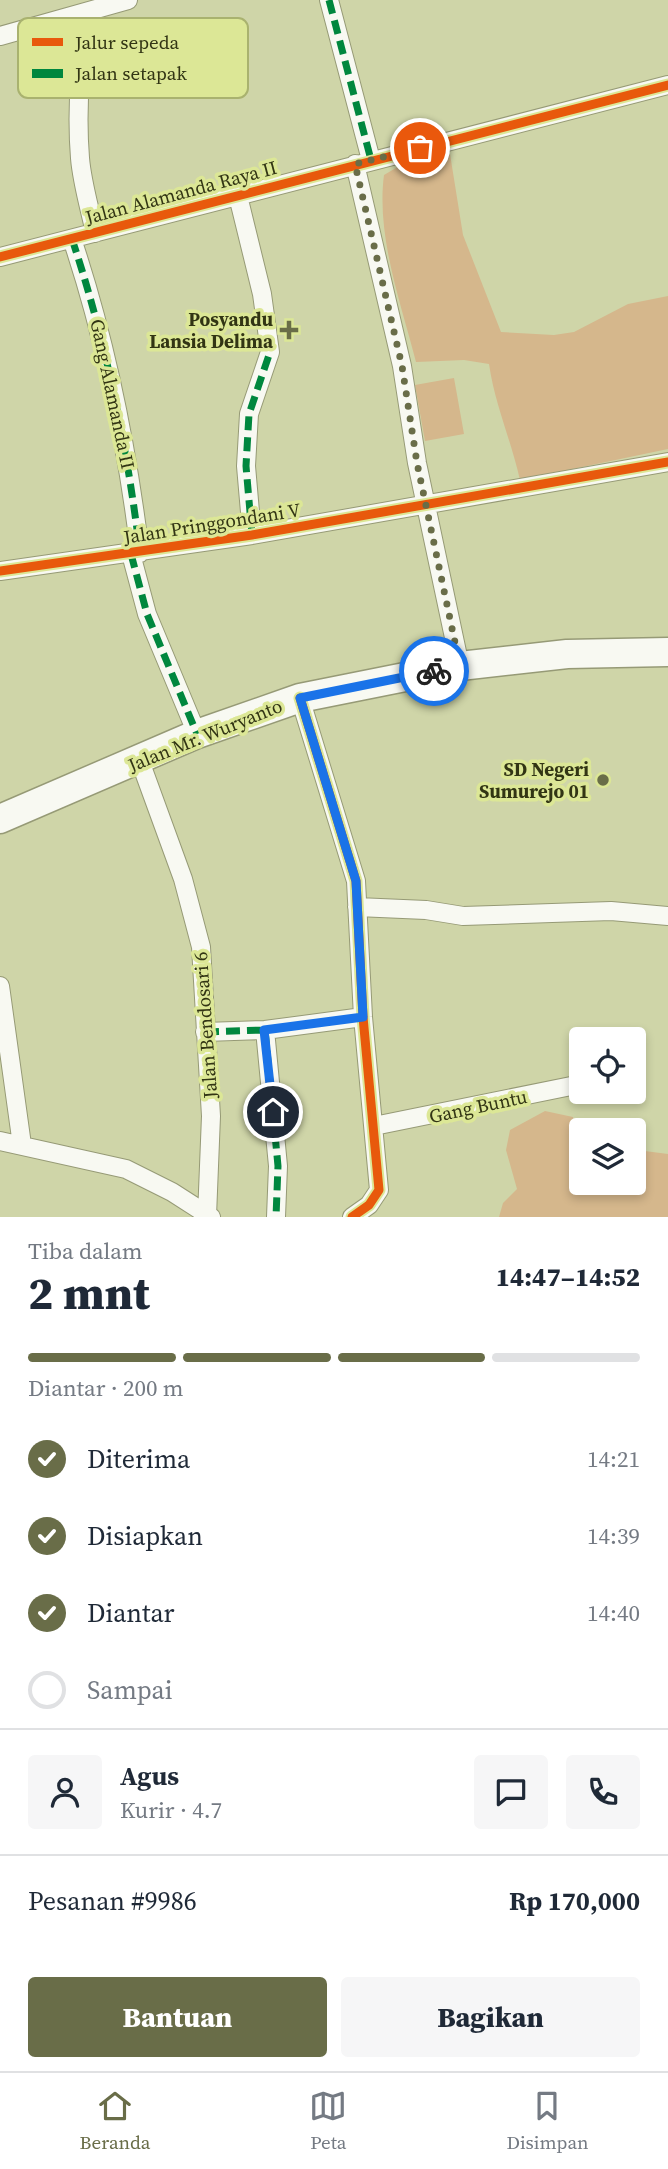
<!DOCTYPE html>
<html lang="id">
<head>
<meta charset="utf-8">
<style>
	:root { --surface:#fff; --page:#f6f6f7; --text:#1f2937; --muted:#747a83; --line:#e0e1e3; --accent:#696d48 }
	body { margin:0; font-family:"Source Serif 4",serif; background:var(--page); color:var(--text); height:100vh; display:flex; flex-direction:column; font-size:26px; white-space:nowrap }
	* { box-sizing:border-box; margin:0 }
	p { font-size:23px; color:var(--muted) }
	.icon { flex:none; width:38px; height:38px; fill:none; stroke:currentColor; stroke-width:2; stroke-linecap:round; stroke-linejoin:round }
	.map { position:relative; height:1217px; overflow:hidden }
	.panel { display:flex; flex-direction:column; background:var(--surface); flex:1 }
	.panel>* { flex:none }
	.tools { position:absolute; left:569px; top:1027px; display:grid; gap:14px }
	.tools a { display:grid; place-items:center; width:77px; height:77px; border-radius:7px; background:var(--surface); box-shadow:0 4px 10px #0003; font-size:35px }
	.pin { position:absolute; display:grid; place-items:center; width:60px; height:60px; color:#fff; margin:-30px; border:4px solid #fff; border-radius:50%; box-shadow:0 2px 7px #0007 }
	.courier { position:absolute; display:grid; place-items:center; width:70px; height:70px; margin:-35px; border:5px solid #1a73e8; border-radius:50%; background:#fff; color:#222; box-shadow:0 2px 9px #0007 }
	.head em { font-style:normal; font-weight:800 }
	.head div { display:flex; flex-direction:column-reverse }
	.head { display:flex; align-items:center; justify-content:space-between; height:119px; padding:0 28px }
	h1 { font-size:46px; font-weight:800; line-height:52px }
	.bar { display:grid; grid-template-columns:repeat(4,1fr); gap:10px 7px; align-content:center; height:84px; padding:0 28px }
	.bar i { height:9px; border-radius:5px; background:var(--line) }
	.bar .selected { background:var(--accent) }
	.bar p { grid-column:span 4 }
	.line { display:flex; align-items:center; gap:18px; padding:0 28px; border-top:2px solid var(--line) }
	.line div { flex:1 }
	.round { display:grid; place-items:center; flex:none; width:74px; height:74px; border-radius:7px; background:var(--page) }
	ol { padding:0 28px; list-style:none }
	li { display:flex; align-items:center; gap:21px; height:77px }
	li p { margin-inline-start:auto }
	li .icon { padding:7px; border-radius:50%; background:var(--accent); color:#fff; stroke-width:4 }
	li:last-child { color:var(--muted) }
	li i { width:38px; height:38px; border:4px solid var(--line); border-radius:50% }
	.button { display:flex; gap:14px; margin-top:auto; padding:14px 28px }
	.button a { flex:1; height:80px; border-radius:7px; background:var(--accent); color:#fff; font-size:28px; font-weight:800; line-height:80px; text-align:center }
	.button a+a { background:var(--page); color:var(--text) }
	.dock { display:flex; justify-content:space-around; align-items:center; height:98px; border-top:2px solid var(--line); background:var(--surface); font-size:19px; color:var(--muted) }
	.dock a { display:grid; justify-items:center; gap:4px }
	.dock .selected { color:var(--accent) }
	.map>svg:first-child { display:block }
</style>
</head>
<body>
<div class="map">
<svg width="668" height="1217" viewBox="0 0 668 1217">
	<rect width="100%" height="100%" fill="#cfd5a8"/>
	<!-- green -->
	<path fill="#d5b78c" d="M 450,154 L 463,235 L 501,332 L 554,335 L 574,332 L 628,304 L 668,296 L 668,449 L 520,480 C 511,440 495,405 489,364 L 464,360 L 416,362 C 401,303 376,236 384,175 L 411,159 Z
		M 454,378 L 464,434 L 425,441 L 415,385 Z
		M 545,1111 L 573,1117 L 581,1147 L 581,1183 L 634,1183 L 634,1153 L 637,1150 L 668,1154 L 668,1217 L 499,1217 L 503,1203 L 517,1189 L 506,1150 L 510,1130 Z"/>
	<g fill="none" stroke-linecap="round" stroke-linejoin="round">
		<defs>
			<path id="minor" d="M 329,0 L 371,160
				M 87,12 C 80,61 76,109 80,158 C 82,183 90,209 95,233
				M 0,36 L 128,0
				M 355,164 L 402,366 L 417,463 L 460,666
				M 238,196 L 262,294 L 270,352 L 249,414 L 246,466 L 252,535
				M 72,239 C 106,341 127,446 140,553
				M 0,257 L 668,85
				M 131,554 L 147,614 L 197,734
				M 0,571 L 252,535 L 668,462
				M 300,698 L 356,881 L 363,1017 L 379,1190 L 369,1205 L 352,1217
				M 140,761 L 183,879 L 201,947 L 211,1116 L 207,1216
				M 357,907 L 426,910 L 463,916 L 611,911 L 668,916
				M 0,986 L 22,1145
				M 265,1030 L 278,1166 L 276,1217
				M 205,1032 L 265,1030 L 363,1017
				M 374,1126 L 581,1084
				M 0,1141 L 126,1169 L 172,1192 L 211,1217"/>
			<path id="primary" d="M 0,819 L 197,734 L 300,698 L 460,666 L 567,654 L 668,652"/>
		</defs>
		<!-- minor casing -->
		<use href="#minor" stroke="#969a76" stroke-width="20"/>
		<!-- primary casing -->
		<use href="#primary" stroke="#969a76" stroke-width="31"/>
		<!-- minor -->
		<use href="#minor" stroke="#f8f9f2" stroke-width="18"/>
		<!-- primary -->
		<use href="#primary" stroke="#f8f9f2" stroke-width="28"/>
		<!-- quiet -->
		<path stroke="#00873e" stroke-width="7" stroke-dasharray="14 7" stroke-linecap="butt" d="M 329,0 L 371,160
			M 72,239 C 106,341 127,446 140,553
			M 252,535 L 246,466 L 249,414 L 270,352
			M 131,554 L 147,614 L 197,734
			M 265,1030 L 278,1166 L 276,1217
			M 205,1032 L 265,1030 L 363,1017"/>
		<defs>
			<path id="cycleway" d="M 0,257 L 668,85
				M 0,571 L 252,535 L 668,462
				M 300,698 L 356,881 L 363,1017 L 379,1190 L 369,1205 L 352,1217"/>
		</defs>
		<!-- cycleway casing -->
		<use href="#cycleway" stroke="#dce796" stroke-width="13"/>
		<!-- cycleway -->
		<use href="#cycleway" stroke="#e8590c" stroke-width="9"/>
	</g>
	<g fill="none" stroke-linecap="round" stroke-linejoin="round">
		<!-- done -->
		<path stroke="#696d48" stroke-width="7" stroke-dasharray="0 12.6" d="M 420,148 L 355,164 L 402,366 L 417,463 L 460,666 L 434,671"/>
		<!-- route -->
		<path stroke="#1a73e8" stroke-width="9" d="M 273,1112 L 264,1030 L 363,1017 L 356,881 L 300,698 L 434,671"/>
	</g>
	<!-- markers -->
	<g fill="#696d48" stroke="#dce796" stroke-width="2.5">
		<path d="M285.5 319.5h7v7h7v7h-7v7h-7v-7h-7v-7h7z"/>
		<circle cx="603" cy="780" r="7"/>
	</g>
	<g text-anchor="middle" stroke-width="7" stroke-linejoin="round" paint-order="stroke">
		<!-- street labels -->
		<g font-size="19" fill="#323514" stroke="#dce796">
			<text transform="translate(181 192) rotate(-15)" y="7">Jalan Alamanda Raya II</text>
			<text transform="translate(113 394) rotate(78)" y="7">Gang Alamanda II</text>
			<text transform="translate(212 523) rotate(-9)" y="7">Jalan Pringgondani V</text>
			<text transform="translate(205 735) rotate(-22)" y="7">Jalan Mr. Wuryanto</text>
			<text transform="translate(205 1025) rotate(-94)" y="7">Jalan Bendosari 6</text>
			<text transform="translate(478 1106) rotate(-12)" y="7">Gang Buntu</text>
		</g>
		<!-- poi labels -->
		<g font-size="19" font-weight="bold" fill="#323514" stroke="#dce796" text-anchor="end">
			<text x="273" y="326">Posyandu<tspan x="273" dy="22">Lansia Delima</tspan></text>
			<text x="589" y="776">SD Negeri<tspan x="589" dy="22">Sumurejo 01</tspan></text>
		</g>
	</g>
	<!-- legend -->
	<rect x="18" y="18" width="230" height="80" rx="10" fill="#dce796" stroke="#a9b26f" stroke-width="2"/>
	<rect x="32" y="38" width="31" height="8" fill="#e8590c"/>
	<rect x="32" y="69" width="31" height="9" fill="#00873e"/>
	<g font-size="19" fill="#323514">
		<text x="75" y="49">Jalur sepeda</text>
		<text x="75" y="80">Jalan setapak</text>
	</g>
</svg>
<div class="tools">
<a><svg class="icon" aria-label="locate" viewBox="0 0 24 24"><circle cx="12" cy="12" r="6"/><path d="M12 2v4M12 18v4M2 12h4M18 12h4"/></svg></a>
<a><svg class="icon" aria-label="layers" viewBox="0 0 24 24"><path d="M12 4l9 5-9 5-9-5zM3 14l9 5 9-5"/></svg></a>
</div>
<div class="pin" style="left:420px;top:148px;background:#ea580c"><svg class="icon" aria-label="bag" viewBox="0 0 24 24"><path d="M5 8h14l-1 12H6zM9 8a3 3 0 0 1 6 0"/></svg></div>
<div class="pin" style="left:273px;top:1112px;background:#1f2937"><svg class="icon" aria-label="home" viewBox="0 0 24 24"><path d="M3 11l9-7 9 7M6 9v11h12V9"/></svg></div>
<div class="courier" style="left:434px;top:671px"><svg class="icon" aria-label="bike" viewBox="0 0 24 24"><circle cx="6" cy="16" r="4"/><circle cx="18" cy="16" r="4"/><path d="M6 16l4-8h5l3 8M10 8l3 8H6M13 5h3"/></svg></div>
</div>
<section class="panel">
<div class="head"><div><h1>2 mnt</h1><p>Tiba dalam</p></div><em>14:47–14:52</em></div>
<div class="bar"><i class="selected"></i><i class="selected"></i><i class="selected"></i><i></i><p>Diantar · 200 m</p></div>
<ol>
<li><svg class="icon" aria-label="check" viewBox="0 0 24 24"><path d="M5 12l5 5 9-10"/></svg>Diterima<p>14:21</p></li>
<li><svg class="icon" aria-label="check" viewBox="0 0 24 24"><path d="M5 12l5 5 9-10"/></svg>Disiapkan<p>14:39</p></li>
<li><svg class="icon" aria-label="check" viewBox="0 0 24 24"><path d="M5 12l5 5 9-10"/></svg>Diantar<p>14:40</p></li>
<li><i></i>Sampai</li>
</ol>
<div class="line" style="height:126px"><a class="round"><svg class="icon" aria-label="person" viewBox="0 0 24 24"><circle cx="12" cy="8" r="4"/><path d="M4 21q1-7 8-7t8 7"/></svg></a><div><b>Agus</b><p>Kurir · 4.7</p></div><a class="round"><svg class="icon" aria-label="chat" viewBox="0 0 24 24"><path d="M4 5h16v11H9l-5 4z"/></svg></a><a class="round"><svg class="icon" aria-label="phone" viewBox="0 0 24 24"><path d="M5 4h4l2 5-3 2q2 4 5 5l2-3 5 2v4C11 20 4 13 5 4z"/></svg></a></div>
<div class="line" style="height:91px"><div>Pesanan #9986</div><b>Rp 170,000</b></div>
<div class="button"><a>Bantuan</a><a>Bagikan</a></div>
</section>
<nav class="dock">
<a class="selected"><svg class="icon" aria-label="home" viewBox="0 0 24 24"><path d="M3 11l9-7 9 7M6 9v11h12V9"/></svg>Beranda</a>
<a><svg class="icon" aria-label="map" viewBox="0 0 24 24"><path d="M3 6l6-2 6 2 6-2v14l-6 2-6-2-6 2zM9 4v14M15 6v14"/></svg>Peta</a>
<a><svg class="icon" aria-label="saved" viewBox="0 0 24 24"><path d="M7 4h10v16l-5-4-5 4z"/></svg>Disimpan</a>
</nav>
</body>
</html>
